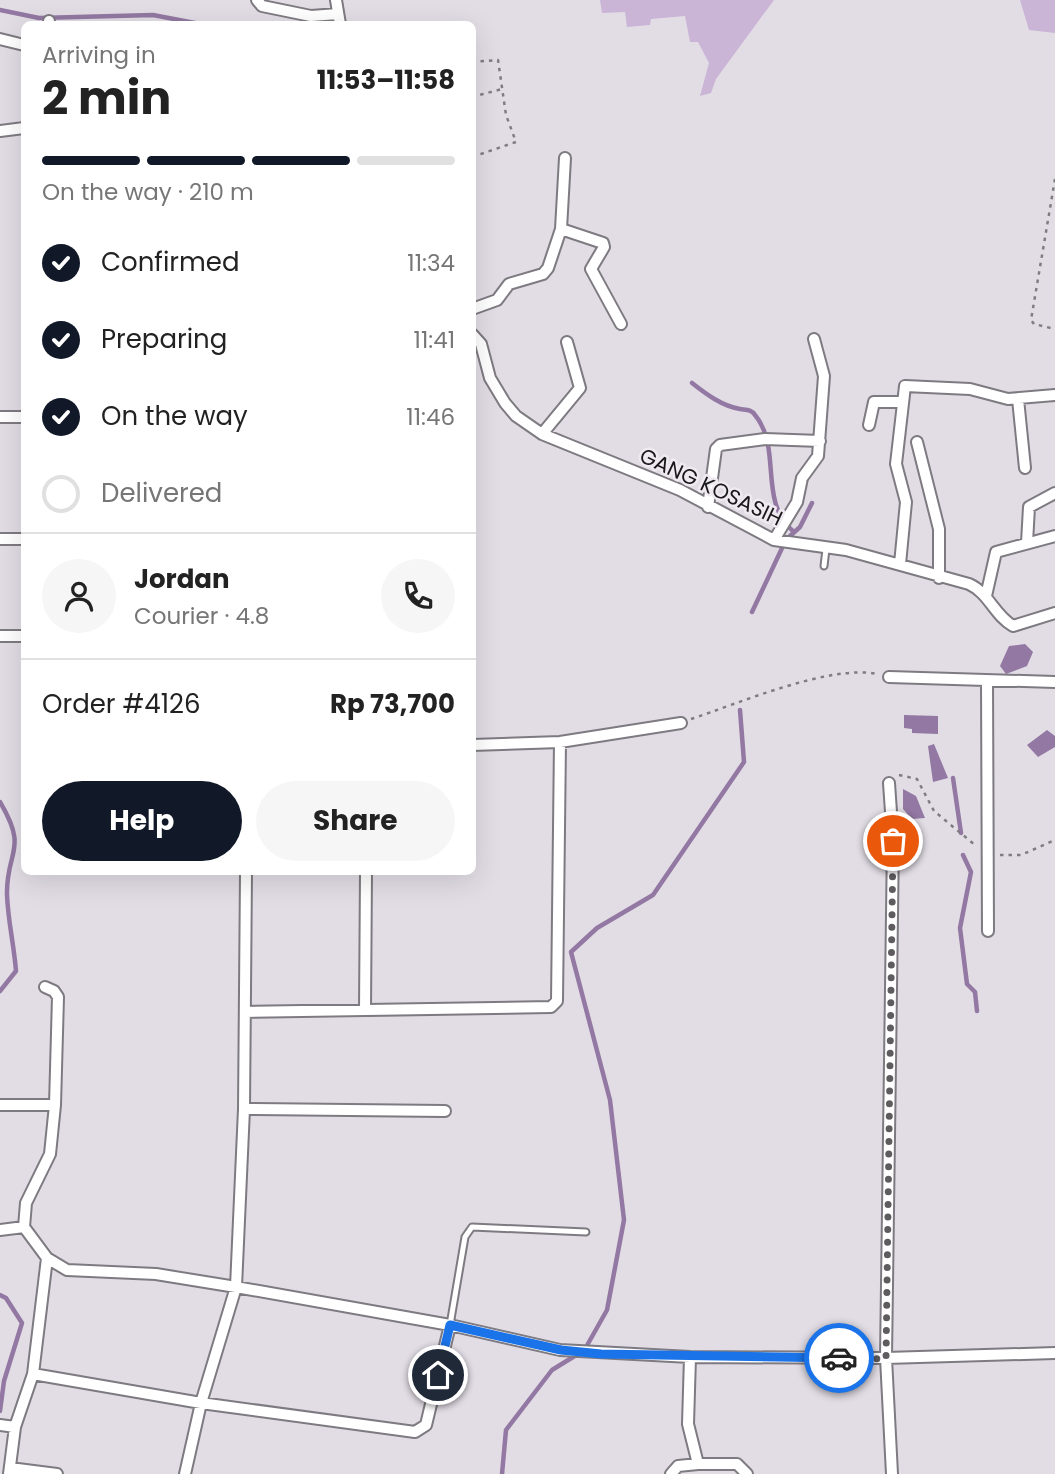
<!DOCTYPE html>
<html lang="en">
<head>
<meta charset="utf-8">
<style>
	:root { --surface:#fff; --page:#f6f6f6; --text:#222; --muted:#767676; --line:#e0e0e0; --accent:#111827 }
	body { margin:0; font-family:Poppins,sans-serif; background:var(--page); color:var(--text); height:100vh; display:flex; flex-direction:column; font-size:26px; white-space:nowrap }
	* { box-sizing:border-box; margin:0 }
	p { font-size:23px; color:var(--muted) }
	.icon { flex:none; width:38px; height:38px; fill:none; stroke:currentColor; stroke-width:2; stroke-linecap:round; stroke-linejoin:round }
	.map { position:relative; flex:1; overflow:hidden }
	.sheet { position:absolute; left:21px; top:21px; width:455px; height:854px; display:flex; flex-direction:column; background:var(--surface); border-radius:10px; box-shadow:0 7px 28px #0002 }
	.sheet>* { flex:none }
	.pin { position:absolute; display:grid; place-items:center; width:60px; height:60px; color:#fff; margin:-30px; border:4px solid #fff; border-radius:50%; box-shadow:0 2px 7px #0007 }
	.courier { position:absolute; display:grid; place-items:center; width:70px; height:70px; margin:-35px; border:5px solid #1a73e8; border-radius:50%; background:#fff; color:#222; box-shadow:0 2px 9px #0007 }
	.head em { font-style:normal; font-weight:700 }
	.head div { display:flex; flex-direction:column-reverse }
	.head { display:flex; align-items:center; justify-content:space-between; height:119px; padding:0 21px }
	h1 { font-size:46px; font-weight:700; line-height:52px }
	.bar { display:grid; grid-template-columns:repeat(4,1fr); gap:10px 7px; align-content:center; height:84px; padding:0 21px }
	.bar i { height:9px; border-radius:5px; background:var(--line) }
	.bar .on { background:var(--accent) }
	.bar p { grid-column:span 4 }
	.line { display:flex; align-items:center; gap:18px; padding:0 21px; border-top:2px solid var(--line) }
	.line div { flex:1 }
	.round { display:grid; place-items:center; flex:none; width:74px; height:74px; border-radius:37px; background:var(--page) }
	ol { padding:0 21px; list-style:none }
	li { display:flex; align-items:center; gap:21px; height:77px }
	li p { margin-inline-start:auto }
	li .icon { padding:7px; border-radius:50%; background:var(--accent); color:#fff; stroke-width:4 }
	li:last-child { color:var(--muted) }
	li i { width:38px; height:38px; border:4px solid var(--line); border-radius:50% }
	.cta { display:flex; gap:14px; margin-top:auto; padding:14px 21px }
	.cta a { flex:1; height:80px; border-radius:42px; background:var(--accent); color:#fff; font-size:28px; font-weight:700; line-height:80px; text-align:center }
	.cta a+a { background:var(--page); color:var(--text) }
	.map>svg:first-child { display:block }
</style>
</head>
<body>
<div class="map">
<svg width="1055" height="1474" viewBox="0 0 1055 1474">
	<rect width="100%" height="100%" fill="#e2dde5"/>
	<!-- green -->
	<path fill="#cab5d7" d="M 600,0 L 774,0 L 716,79 L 711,93 L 700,96 L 709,63 L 698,42 L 690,42 L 685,16 L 651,19 L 650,25 L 627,27 L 625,12 L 602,13 Z
		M 1020,0 L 1055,0 L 1055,33 L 1029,30 Z"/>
	<!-- water -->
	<path fill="#9278a2" d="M 1025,644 L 1033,652 L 1027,666 L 1006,674 L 1000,666 L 1009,646 Z
		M 904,715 L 938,716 L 938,734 L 912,733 L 912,729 L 904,728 Z
		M 1047,730 L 1055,736 L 1055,747 L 1038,757 L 1027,745 Z
		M 934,744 L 948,778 L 933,782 L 928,746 Z
		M 903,789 L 916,796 L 925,818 L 912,819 L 903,809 Z"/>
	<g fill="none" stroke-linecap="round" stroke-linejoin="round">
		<!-- stream -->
		<path stroke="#9278a2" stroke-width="4.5" d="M 0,10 L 39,18 L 153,15 L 200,24
			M 692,383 C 706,394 722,406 740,409 C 746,410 751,409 755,415 C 783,449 757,501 794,532
			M 790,536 L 800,527 L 812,503
			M 752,612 L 783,546
			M 953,778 L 961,833
			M 0,802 C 29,851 6,850 7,895 C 8,921 14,945 16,971 L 0,991
			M 963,855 L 971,872 L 960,928 L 967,984 L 975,992 L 977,1011
			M 0,1295 L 6,1298 L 22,1323 L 4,1381 L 0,1411
			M 585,1349 L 607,1310 L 624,1220 L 610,1100 L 571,952 L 597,928 L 653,895 L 744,762 L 740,710
			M 502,1474 L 506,1430 L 552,1370 L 578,1354"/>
		<defs>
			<path id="service" d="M 824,566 L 826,549
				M 450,1325 L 465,1237 L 472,1227 L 586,1232"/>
			<path id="minor" d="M 257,0 L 262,6 L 311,16 L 338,14
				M 336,0 L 340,24
				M 49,24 L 49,21
				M 0,39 L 24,45
				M 0,131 L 24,128
				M 561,229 L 565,158
				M 472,309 L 497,300 L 509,284 L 543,274 L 548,268 L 561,229 L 603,243 L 604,247 L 591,269 L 621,324
				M 472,334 L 481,344 L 490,378 L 505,403 L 516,416 L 542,434 L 680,490 L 774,540 L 846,550 L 969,584 C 989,593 994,615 1013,626 L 1055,613
				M 1018,399 L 1025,468
				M 0,417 L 24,417
				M 869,425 L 874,402 L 902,402
				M 542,434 L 580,388 L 567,342
				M 917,442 L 939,529 L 939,578
				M 708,507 L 716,449 L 720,445 L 765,439 L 820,441
				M 0,539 L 24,539
				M 774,540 L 797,502 L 802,478 L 818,456 L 824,376 L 814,339
				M 1027,543 L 1029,507 L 1055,493
				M 900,564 L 906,502 L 896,464 L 905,386 L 970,389 L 1008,399 L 1055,395
				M 986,596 L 996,552 L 1055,536
				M 0,636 L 24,636
				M 889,677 L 1055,682
				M 987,682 L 988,931
				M 472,745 L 560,742 L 681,723
				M 889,783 L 893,841 L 886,1358 L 892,1474
				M 45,987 L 54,991 L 58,997 L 55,1105
				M 365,1010 L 366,872
				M 245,1012 L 551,1007 L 557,1001 L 560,742
				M 0,1105 L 55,1105 L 50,1154 L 26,1203 L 24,1227
				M 244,1109 L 445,1111
				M 0,1230 L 24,1227 L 47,1258 L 33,1374 L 201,1403 L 415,1432 L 426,1425 L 450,1325
				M 47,1258 L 67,1270 L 156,1274 L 236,1287 L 450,1325 L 560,1350 L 690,1357 L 886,1358 L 1055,1353
				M 690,1357 L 688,1424 L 698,1464 L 737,1464 L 747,1474
				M 0,1425 L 15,1427
				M 10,1468 L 57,1474
				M 9,1474 L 15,1427 L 33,1374
				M 185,1474 L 201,1403 L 236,1287 L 244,1109 L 246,872
				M 671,1474 L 678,1466 L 698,1464"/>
		</defs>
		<!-- service casing -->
		<use href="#service" stroke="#7e7a81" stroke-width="9"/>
		<!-- minor casing -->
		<use href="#minor" stroke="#7e7a81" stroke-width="14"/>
		<!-- path -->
		<path stroke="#807d82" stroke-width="2.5" stroke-dasharray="3.5 5" stroke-linecap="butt" d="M 472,62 L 498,60 L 506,115 L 516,142 L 472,157
			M 472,97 L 502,89
			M 1055,179 L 1031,320 L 1034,324 L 1055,329
			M 691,719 C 737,704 830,664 877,674
			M 899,775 L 917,779 L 934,811 L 975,845
			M 1000,855 L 1021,855 L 1055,840"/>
		<!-- service -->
		<use href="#service" stroke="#fff" stroke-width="5"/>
		<!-- minor -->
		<use href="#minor" stroke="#fff" stroke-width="10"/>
	</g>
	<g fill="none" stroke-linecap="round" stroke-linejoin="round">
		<!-- done -->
		<path stroke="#5f5c60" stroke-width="7" stroke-dasharray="0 12.6" d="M 839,1358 L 886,1359 L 893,841"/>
		<!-- route -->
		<path stroke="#1a73e8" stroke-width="9" d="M 438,1375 L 450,1325 L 561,1350 L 601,1354 L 839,1358"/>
	</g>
	<g text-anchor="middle" stroke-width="5" stroke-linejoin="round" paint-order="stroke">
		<!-- street labels -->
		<g font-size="21" fill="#181719" stroke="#efeaf2">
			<text transform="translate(711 487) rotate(25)" y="7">GANG KOSASIH</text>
		</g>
	</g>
</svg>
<div class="pin" style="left:893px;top:841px;background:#ea580c"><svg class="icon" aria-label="bag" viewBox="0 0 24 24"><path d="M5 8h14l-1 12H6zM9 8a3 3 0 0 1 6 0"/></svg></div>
<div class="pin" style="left:438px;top:1375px;background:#1f2937"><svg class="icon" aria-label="home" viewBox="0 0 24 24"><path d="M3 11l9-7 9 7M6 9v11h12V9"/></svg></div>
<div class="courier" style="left:839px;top:1358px"><svg class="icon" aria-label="car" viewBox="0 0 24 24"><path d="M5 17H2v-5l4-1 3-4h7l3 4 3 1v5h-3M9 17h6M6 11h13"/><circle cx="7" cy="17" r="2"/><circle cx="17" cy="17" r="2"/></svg></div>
<section class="sheet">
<div class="head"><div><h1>2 min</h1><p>Arriving in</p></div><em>11:53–11:58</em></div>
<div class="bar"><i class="on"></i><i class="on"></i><i class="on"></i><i></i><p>On the way · 210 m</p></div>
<ol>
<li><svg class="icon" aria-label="check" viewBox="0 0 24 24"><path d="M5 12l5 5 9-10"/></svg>Confirmed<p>11:34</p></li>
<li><svg class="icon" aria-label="check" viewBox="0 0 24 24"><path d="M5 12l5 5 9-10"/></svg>Preparing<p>11:41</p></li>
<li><svg class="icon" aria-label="check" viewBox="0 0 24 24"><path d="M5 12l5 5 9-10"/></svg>On the way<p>11:46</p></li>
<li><i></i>Delivered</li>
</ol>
<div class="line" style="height:126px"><a class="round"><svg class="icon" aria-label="person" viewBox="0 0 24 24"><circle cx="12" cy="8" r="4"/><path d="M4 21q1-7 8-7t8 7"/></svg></a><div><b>Jordan</b><p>Courier · 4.8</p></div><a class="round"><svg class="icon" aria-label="phone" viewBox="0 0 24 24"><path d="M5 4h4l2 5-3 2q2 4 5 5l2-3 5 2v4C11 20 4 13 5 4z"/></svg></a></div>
<div class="line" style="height:91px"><div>Order #4126</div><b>Rp 73,700</b></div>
<div class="cta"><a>Help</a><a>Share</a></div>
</section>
</div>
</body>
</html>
